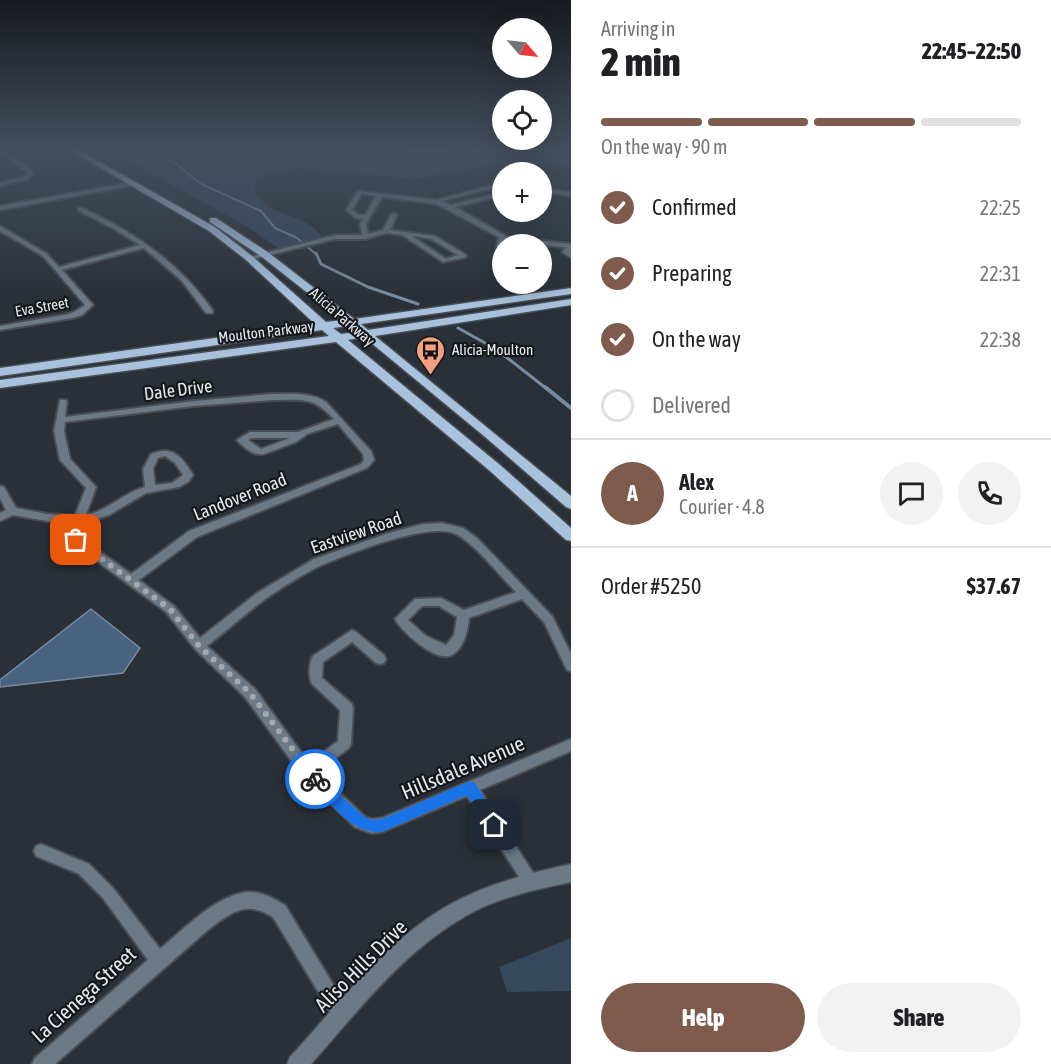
<!DOCTYPE html>
<html lang="en">
<head>
<meta charset="utf-8">
<style>
	:root { --surface:#fff; --page:#f2f2f2; --text:#202124; --muted:#757577; --line:#e0e0e0; --accent:#7e5b4c }
	body { margin:0; font-family:"Asap Condensed",sans-serif; background:var(--page); color:var(--text); height:100vh; display:flex; flex-direction:column; font-size:22px; white-space:nowrap }
	* { box-sizing:border-box; margin:0 }
	p { font-size:20px; color:var(--muted) }
	.icon { flex:none; width:33px; height:33px; fill:none; stroke:currentColor; stroke-width:2; stroke-linecap:round; stroke-linejoin:round }
	.map { position:relative; flex:1; overflow:hidden }
	.details { display:flex; flex-direction:column; background:var(--surface); width:480px }
	.details>* { flex:none }
	.needle { width:39px; rotate:118deg }
	.fabs { position:absolute; left:492px; top:18px; display:grid; gap:12px }
	.fabs a { display:grid; place-items:center; width:60px; height:60px; border-radius:50%; background:var(--surface); box-shadow:0 6px 24px #0002; font-size:30px }
	.pin { position:absolute; display:grid; place-items:center; width:51px; height:51px; color:#fff; margin:-26px; border-radius:12px; box-shadow:0 3px 9px #0006 }
	.courier { position:absolute; display:grid; place-items:center; width:60px; height:60px; margin:-30px; border:4px solid #1a73e8; border-radius:50%; background:#fff; color:#222; box-shadow:0 2px 8px #0007 }
	.summary em { font-style:normal; font-weight:800 }
	.summary div { display:flex; flex-direction:column-reverse }
	.summary { display:flex; align-items:center; justify-content:space-between; height:102px; padding:0 30px }
	h1 { font-size:39px; font-weight:800; line-height:45px }
	.bar { display:grid; grid-template-columns:repeat(4,1fr); gap:9px 6px; align-content:center; height:72px; padding:0 30px }
	.bar i { height:8px; border-radius:4px; background:var(--line) }
	.bar .on { background:var(--accent) }
	.bar p { grid-column:span 4 }
	.line { display:flex; align-items:center; gap:15px; padding:0 30px; border-top:2px solid var(--line) }
	.line div { flex:1 }
	.round { display:grid; place-items:center; flex:none; width:63px; height:63px; border-radius:32px; background:var(--page) }
	ol { padding:0 30px; list-style:none }
	li { display:flex; align-items:center; gap:18px; height:66px }
	li p { margin-inline-start:auto }
	li .icon { padding:6px; border-radius:50%; background:var(--accent); color:#fff; stroke-width:4 }
	li:last-child { color:var(--muted) }
	li i { width:33px; height:33px; border:3px solid var(--line); border-radius:50% }
	.button { display:flex; gap:12px; margin-top:auto; padding:12px 30px }
	.button a { flex:1; height:69px; border-radius:36px; background:var(--accent); color:#fff; font-size:24px; font-weight:800; line-height:69px; text-align:center }
	.button a+a { background:var(--page); color:var(--text) }
	main { display:flex; flex:1; min-height:0 }
	.map>svg:first-child { display:block }
</style>
</head>
<body>
<main>
<div class="map">
<svg width="571" height="1064" viewBox="0 0 571 1064">
	<rect width="100%" height="100%" fill="#2a3037"/>
	<!-- green -->
	<path fill="#35485c" d="M 108,149 L 571,149 L 571,168 L 559,165 L 485,166 L 416,179 L 301,168 L 272,171 L 256,180 L 255,192 C 273,221 303,210 322,237 L 278,248 L 249,228 Z
		M 571,938 L 571,991 L 507,992 L 499,967 Z"/>
	<!-- water -->
	<path fill="#476380" stroke="#768ba1" stroke-width="1.5" d="M 91,609 L 140,648 L 123,673 L 0,687 L 0,680 Z"/>
	<g fill="none" stroke-linecap="round" stroke-linejoin="round">
		<!-- stream-far2 -->
		<path stroke="#768ba1" stroke-width="2" d="M 151,149 L 179,166 L 201,184 L 261,211 L 275,228 L 297,238 L 317,255
			M 159,149 L 191,149
			M 290,149 L 436,151 L 490,149"/>
		<!-- stream-far1 -->
		<path stroke="#768ba1" stroke-width="3" d="M 316,253 L 321,264 L 368,287 L 418,304
			M 458,328 L 496,349 L 547,389"/>
		<!-- stream -->
		<path stroke="#768ba1" stroke-width="4" d="M 545,387 L 571,408"/>
		<defs>
			<path id="minor" d="M 0,150 L 9,153 L 33,172 L 33,174 L 28,179 L 0,186 L 0,182 L 24,177 L 28,173 L 5,155 L 0,154 Z
				M 133,182 L 136,184 L 135,185 L 0,210 L 0,206 Z
				M 502,182 L 502,186 L 442,201 L 451,205 L 502,192 L 502,196 L 455,207 L 508,237 L 571,244 L 571,248 L 505,241 L 502,244 L 501,259 L 502,259 L 502,263 L 495,261 L 498,240 L 500,238 L 437,204 L 382,197 L 366,224 L 368,234 L 383,230 L 391,215 L 394,213 L 397,215 L 390,230 L 435,236 L 466,255 L 466,257 L 443,262 L 402,235 L 386,233 L 365,239 L 335,239 L 249,260 L 246,258 L 335,235 L 362,235 L 360,224 L 363,219 L 356,218 L 346,210 L 358,191 L 437,200 ZM 362,194 L 376,196 L 365,215 L 359,215 L 352,210 ZM 412,236 L 431,239 L 458,255 L 446,259 Z
				M 542,188 L 571,192 L 571,196 L 542,192 Z
				M 78,208 L 82,208 C 134,232 180,263 213,311 L 212,313 L 206,313 L 182,281 L 144,248 L 62,270 L 93,305 L 82,315 L 73,318 L 0,330 L 0,326 L 69,314 L 76,311 L 85,305 L 43,256 L 0,231 L 0,226 L 47,254 L 59,267 L 140,245 L 114,229 L 78,210 Z
				M 272,394 C 290,394 311,392 326,402 L 371,451 L 374,460 L 367,468 L 197,537 L 139,580 L 174,606 L 200,638 L 257,593 L 314,559 L 389,533 L 423,524 L 442,523 L 463,528 L 477,538 L 552,616 L 571,654 L 571,671 L 567,670 L 544,622 L 522,599 L 469,618 C 468,630 464,648 452,655 C 436,663 402,632 395,619 L 415,599 L 441,598 L 464,610 L 516,592 C 500,576 475,544 456,534 C 430,521 351,553 324,564 C 308,571 279,589 264,600 C 245,614 226,631 207,646 L 255,689 L 309,763 L 338,741 L 340,710 L 312,684 C 308,677 309,663 313,656 L 352,630 L 356,632 L 384,655 L 386,659 L 384,663 L 380,664 L 376,663 L 352,642 L 323,662 L 322,678 L 352,704 L 353,708 L 351,744 L 349,748 L 318,772 L 365,817 L 371,819 L 382,818 L 571,739 L 571,751 L 480,790 L 535,876 L 538,881 L 535,886 L 530,889 L 525,886 L 467,796 L 382,832 L 371,833 L 355,827 L 303,777 L 245,697 L 195,649 L 166,612 L 72,543 L 71,540 L 73,523 L 47,521 L 13,515 L 0,521 L 0,513 L 6,510 L 0,498 L 0,486 L 4,487 L 16,508 L 47,514 L 75,516 L 86,488 L 60,460 L 54,431 L 60,400 L 66,400 L 67,402 L 65,417 L 194,401 ZM 272,400 C 303,400 312,396 334,419 L 298,432 L 250,432 L 237,440 C 244,448 254,456 264,454 L 296,442 L 307,434 L 338,424 L 363,454 L 364,460 L 361,464 L 189,531 L 131,574 L 82,539 L 84,523 L 109,515 L 146,493 L 179,487 L 188,482 L 193,475 C 182,457 173,445 151,454 L 143,469 L 145,487 C 123,493 108,511 86,515 L 96,487 L 70,459 L 64,431 L 65,422 L 194,406 ZM 252,438 L 290,438 L 261,449 L 248,440 ZM 165,456 L 175,463 L 183,475 L 172,483 L 155,485 L 153,469 L 158,458 ZM 422,606 L 439,606 L 457,617 L 454,635 L 446,645 L 426,636 L 408,620 Z
				M 41,844 L 89,864 L 113,888 L 160,949 C 183,930 218,893 250,892 C 263,892 274,899 285,905 L 348,1009 L 351,1015 L 348,1021 L 342,1024 L 336,1021 L 273,917 C 246,900 232,912 209,929 L 55,1064 L 32,1064 L 35,1058 L 148,960 L 103,898 L 79,874 L 36,856 L 34,851 L 36,846 Z"/>
			<path id="tertiary" d="M 567,247 L 571,247 L 571,258 L 562,252 Z
				M 571,864 L 571,882 C 538,889 505,896 475,911 C 407,946 360,1009 311,1064 L 287,1064 L 290,1057 C 339,1004 385,941 449,905 C 487,884 529,873 571,864 Z"/>
			<path id="primary" d="M 68,149 L 77,149 L 215,227 L 252,256 L 326,322 L 342,320 L 262,257 L 210,222 L 210,218 L 216,218 L 269,253 L 354,319 L 571,288 L 571,294 L 361,324 L 368,330 L 571,299 L 571,305 L 375,336 L 571,496 L 571,509 L 566,507 L 484,436 L 364,337 L 348,340 L 500,465 L 571,528 L 571,541 L 566,540 L 490,471 L 336,342 L 0,388 L 0,380 L 329,336 L 322,330 L 0,376 L 0,368 L 315,324 L 246,260 L 209,231 ZM 349,326 L 357,332 L 341,334 L 333,328 Z"/>
		</defs>
		<!-- minor casing -->
		<use href="#minor" stroke="#484e54" stroke-width="4"/>
		<!-- tertiary casing -->
		<use href="#tertiary" stroke="#484e54" stroke-width="3"/>
		<!-- primary casing -->
		<use href="#primary" stroke="#484e54" stroke-width="3"/>
		<!-- minor -->
		<use href="#minor" fill="#6c7986" fill-rule="evenodd"/>
		<!-- tertiary -->
		<use href="#tertiary" fill="#6c7986" fill-rule="evenodd"/>
		<!-- primary -->
		<use href="#primary" fill="#a8c2dd" fill-rule="evenodd"/>
	</g>
	<!-- sky -->
	<linearGradient id="sky" x2="0" y2="1"><stop stop-color="#171a1e"/><stop offset="0.5" stop-color="#444e5e"/><stop offset="1" stop-color="#444e5e" stop-opacity="0"/></linearGradient>
	<rect width="571" height="298" fill="url(#sky)"/>
	<!-- route -->
	<path fill="#1a73e8" d="M 315,773 L 365,817 L 371,820 L 382,819 L 470,781 L 475,783 L 501,825 L 499,830 L 494,832 L 489,830 L 467,795 L 382,832 C 352,835 330,802 311,783 L 309,779 L 311,775 Z"/>
	<g fill="none" stroke-linecap="round" stroke-linejoin="round">
		<!-- done -->
		<path stroke="#a4a8ad" stroke-width="6" stroke-dasharray="0 10.8" d="M 76,540 L 170,609 L 199,646 L 250,693 L 315,779"/>
	</g>
	<!-- icons -->
	<defs>
		<symbol id="bus-pin" viewBox="-11 -11 22 30"><path d="M0 17L-7.5 6A9.5 9.5 0 1 1 7.5 6Z" fill="#f2a17e" stroke="#15181b"/><path d="M-5-6H5V4H4V6H2V4H-2V6H-4V4H-5ZM-3.5-4V0h7V-4ZM-3.5 1.2v1.5H-2V1.2ZM2 1.2v1.5H3.5V1.2Z" fill="#111"/></symbol>
	</defs>
	<g fill-rule="evenodd">
		<use href="#bus-pin" x="414" y="334" width="33" height="45"/>
	</g>
	<g text-anchor="middle" stroke-width="4.5" stroke-linejoin="round" paint-order="stroke">
		<!-- far-street labels -->
		<g font-size="15" fill="#e5e9ed" stroke="#15181b">
			<text transform="translate(42 307) rotate(-10)" y="5">Eva Street</text>
			<text transform="translate(342 317) rotate(41)" y="5">Alicia Parkway</text>
			<text transform="translate(266 332) rotate(-7)" y="5">Moulton Parkway</text>
		</g>
		<!-- far-poi labels -->
		<g font-size="15" fill="#e5e9ed" stroke="#15181b" text-anchor="start">
			<text x="452" y="355">Alicia-Moulton</text>
		</g>
		<!-- street labels -->
		<g font-size="18" fill="#e5e9ed" stroke="#15181b">
			<text transform="translate(178 390) rotate(-7)" y="6">Dale Drive</text>
			<text transform="translate(240 497) rotate(-22)" y="6">Landover Road</text>
			<text transform="translate(356 533) rotate(-19)" y="6">Eastview Road</text>
		</g>
		<!-- near-street labels -->
		<g font-size="21" fill="#e5e9ed" stroke="#15181b">
			<text transform="translate(463 768) rotate(-23)" y="7">Hillsdale Avenue</text>
			<text transform="translate(361 966) rotate(-45)" y="7">Aliso Hills Drive</text>
			<text transform="translate(84 995) rotate(-42)" y="7">La Cienega Street</text>
		</g>
	</g>
</svg>
<div class="fabs">
<a><svg class="needle" viewBox="-14 -14 28 28"><path d="M0-13l5 13h-10z" fill="#e53935"/><path d="M0 13l5-13h-10z" fill="#757577"/></svg></a>
<a><svg class="icon" aria-label="locate" viewBox="0 0 24 24"><circle cx="12" cy="12" r="6"/><path d="M12 2v4M12 18v4M2 12h4M18 12h4"/></svg></a>
<a>+</a>
<a>−</a>
</div>
<div class="pin" style="left:76px;top:540px;background:#ea580c"><svg class="icon" aria-label="bag" viewBox="0 0 24 24"><path d="M5 8h14l-1 12H6zM9 8a3 3 0 0 1 6 0"/></svg></div>
<div class="pin" style="left:494px;top:825px;background:#1f2937"><svg class="icon" aria-label="home" viewBox="0 0 24 24"><path d="M3 11l9-7 9 7M6 9v11h12V9"/></svg></div>
<div class="courier" style="left:315px;top:779px"><svg class="icon" aria-label="bike" viewBox="0 0 24 24"><circle cx="6" cy="16" r="4"/><circle cx="18" cy="16" r="4"/><path d="M6 16l4-8h5l3 8M10 8l3 8H6M13 5h3"/></svg></div>
</div>
<section class="details">
<div class="summary"><div><h1>2 min</h1><p>Arriving in</p></div><em>22:45–22:50</em></div>
<div class="bar"><i class="on"></i><i class="on"></i><i class="on"></i><i></i><p>On the way · 90 m</p></div>
<ol>
<li><svg class="icon" aria-label="check" viewBox="0 0 24 24"><path d="M5 12l5 5 9-10"/></svg>Confirmed<p>22:25</p></li>
<li><svg class="icon" aria-label="check" viewBox="0 0 24 24"><path d="M5 12l5 5 9-10"/></svg>Preparing<p>22:31</p></li>
<li><svg class="icon" aria-label="check" viewBox="0 0 24 24"><path d="M5 12l5 5 9-10"/></svg>On the way<p>22:38</p></li>
<li><i></i>Delivered</li>
</ol>
<div class="line" style="height:108px"><b class="round" style="background:var(--accent);color:#fff">A</b><div><b>Alex</b><p>Courier · 4.8</p></div><a class="round"><svg class="icon" aria-label="chat" viewBox="0 0 24 24"><path d="M4 5h16v11H9l-5 4z"/></svg></a><a class="round"><svg class="icon" aria-label="phone" viewBox="0 0 24 24"><path d="M5 4h4l2 5-3 2q2 4 5 5l2-3 5 2v4C11 20 4 13 5 4z"/></svg></a></div>
<div class="line" style="height:78px"><div>Order #5250</div><b>$37.67</b></div>
<div class="button"><a>Help</a><a>Share</a></div>
</section>
</main>
</body>
</html>
